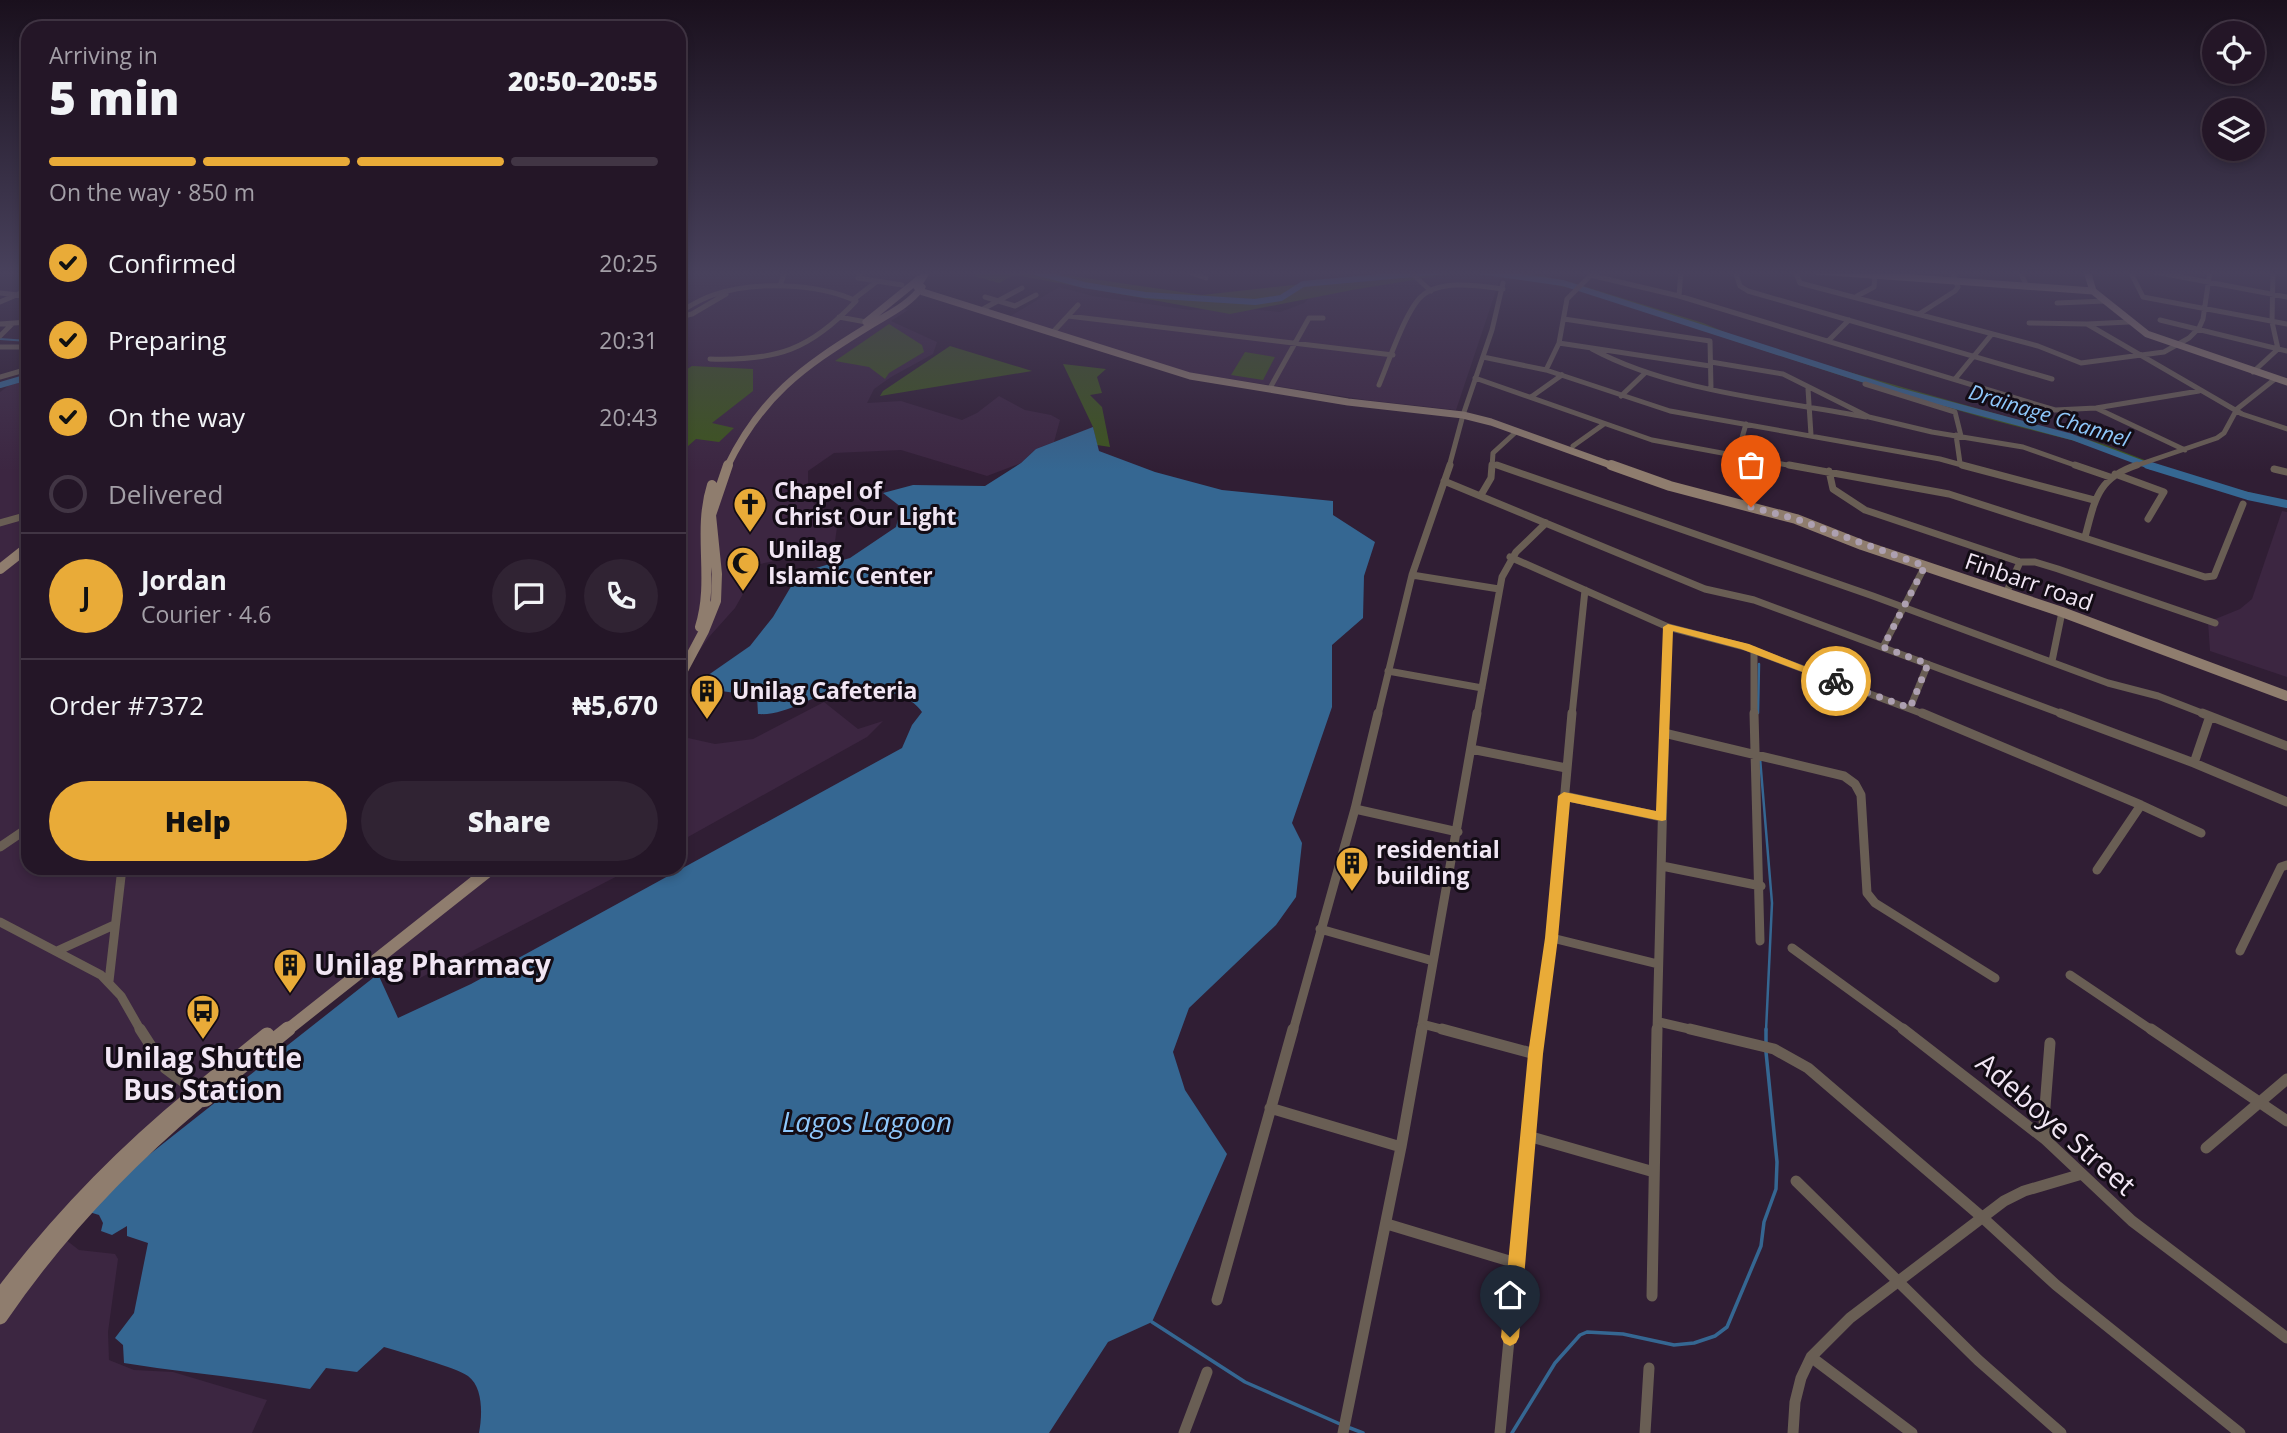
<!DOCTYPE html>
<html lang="en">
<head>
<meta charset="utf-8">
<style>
	:root { --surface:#241627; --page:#302333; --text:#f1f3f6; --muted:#a39fa7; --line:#413544; --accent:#e9ab38 }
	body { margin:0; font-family:"Open Sans",sans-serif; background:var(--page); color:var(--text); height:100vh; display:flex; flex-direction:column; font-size:26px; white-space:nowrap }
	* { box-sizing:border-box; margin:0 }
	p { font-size:23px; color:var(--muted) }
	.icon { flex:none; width:38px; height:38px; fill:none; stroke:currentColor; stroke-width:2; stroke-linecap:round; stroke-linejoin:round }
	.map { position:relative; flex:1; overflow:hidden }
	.side { position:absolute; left:21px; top:21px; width:665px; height:854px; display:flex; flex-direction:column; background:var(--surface); border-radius:21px; box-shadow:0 4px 10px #0003,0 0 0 2px var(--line) }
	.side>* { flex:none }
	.tools { position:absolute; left:2202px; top:21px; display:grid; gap:14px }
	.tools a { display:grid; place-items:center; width:63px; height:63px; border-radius:50%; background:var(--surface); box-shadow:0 4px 10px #0003,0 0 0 2px var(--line); font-size:35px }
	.pin { position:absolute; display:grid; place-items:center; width:60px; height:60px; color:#fff; margin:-72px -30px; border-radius:50% 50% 50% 0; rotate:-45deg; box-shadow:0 0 7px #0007 }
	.pin .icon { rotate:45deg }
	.courier { position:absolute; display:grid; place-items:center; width:70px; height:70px; margin:-35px; border:5px solid #e9ab38; border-radius:50%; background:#fff; color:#222; box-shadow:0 2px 9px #0007 }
	.head em { font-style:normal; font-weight:800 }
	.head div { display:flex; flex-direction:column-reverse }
	.head { display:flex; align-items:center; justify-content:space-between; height:119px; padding:0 28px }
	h1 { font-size:46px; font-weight:800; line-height:52px }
	.bar { display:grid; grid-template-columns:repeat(4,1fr); gap:10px 7px; align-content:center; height:84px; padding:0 28px }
	.bar i { height:9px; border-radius:5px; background:var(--line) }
	.bar .on { background:var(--accent) }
	.bar p { grid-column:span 4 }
	.line { display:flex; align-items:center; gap:18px; padding:0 28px; border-top:2px solid var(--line) }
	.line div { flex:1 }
	.round { display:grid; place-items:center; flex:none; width:74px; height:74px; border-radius:37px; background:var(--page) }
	ol { padding:0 28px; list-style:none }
	li { display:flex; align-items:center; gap:21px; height:77px }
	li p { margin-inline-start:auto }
	li .icon { padding:7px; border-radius:50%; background:var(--accent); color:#111; stroke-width:4 }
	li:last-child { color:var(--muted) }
	li i { width:38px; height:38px; border:4px solid var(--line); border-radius:50% }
	.primary-button { display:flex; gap:14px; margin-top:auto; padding:14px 28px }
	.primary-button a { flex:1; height:80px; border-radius:42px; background:var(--accent); color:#111; font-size:28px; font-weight:800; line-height:80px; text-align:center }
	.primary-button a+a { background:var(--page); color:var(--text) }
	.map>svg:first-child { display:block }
</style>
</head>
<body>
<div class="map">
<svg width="2287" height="1433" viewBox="0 0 2287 1433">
	<rect width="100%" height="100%" fill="#301e34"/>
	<!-- built -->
	<path fill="#3c2641" d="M 679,271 L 920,271 L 887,304 L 908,310 L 891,321 L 937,342 L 933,354 L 891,377 L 874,389 L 867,403 L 901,401 L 962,420 L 977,413 L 999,396 L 1025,410 L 1051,415 L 1060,420 L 1054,442 L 1036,449 L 1021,463 L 987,476 L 901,450 L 834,453 L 808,471 L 808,497 L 837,527 L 834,549 L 760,564 L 735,608 L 709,637 L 679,680 Z
		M 1460,271 L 1501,276 L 1456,410 L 1366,400 L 1186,372 L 1009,317 L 1059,287 L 1093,296 L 1190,310 L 1235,308 L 1280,312 L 1304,303 L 1314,294 Z
		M 28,380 L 28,868 L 633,868 L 420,978 L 388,960 L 308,1019 L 93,1192 L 66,1240 L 79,1250 L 115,1254 L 118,1259 L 108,1332 L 109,1360 L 134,1370 L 173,1372 L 267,1400 L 252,1433 L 0,1433 L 0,392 L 8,386 Z
		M 2282,511 L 2287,512 L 2287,677 L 2210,651 L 2208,622 L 2240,609 L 2252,599 Z
		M 824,702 L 858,729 L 883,721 L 867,737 L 679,842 L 679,736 L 715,744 L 753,739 Z"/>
	<!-- green -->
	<path fill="#3d551d" d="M 978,271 L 1038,271 L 1202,295 L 1422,271 L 1521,271 L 1570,282 L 1703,323 L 1737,337 L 1842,370 L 2103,444 L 2186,476 L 2287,502 L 2287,507 L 2194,483 L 2075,441 L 1988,419 L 1861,382 L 1578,290 L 1532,280 L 1462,272 L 1352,290 L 1230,314 L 1014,275 L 999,283 L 974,276 Z
		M 889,324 L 922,345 L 924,352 L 889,373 L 885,379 L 869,367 L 835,361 Z
		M 950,346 L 1032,371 L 880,396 L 883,391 Z
		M 1245,352 L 1275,357 L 1263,380 L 1231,375 Z
		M 1063,364 L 1106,369 L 1097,377 L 1102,393 L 1090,395 L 1102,407 L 1110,447 L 1097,445 L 1093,427 Z
		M 692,366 L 753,369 L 753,391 L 712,423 L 734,428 L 719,442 L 696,439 L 679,454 L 679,374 Z"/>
	<!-- water -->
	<path fill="#356792" d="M 1093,427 L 1099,451 L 1155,472 L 1222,490 L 1333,501 L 1333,515 L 1375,542 L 1364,576 L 1363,618 L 1332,645 L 1332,707 L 1292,823 L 1302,843 L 1296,897 L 1276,925 L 1189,1008 L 1173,1052 L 1185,1090 L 1227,1154 L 1152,1322 L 1108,1342 L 1049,1433 L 479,1433 C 482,1417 484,1388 468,1376 C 458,1368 400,1352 384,1347 L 357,1372 L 326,1368 L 310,1389 C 248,1378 186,1373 124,1363 L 123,1345 L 115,1338 L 134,1313 L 148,1243 L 127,1236 L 127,1226 L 112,1235 L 101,1231 L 103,1223 L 99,1215 L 86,1211 L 98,1195 L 378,974 L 398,1018 L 471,984 L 902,748 L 912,725 L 922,712 C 908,690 866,686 841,690 C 812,694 788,716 758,714 L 757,696 L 714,690 L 705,685 L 704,678 L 750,646 L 773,617 L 799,573 L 850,558 L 896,527 L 901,507 L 883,493 L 913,485 L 985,486 L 1021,463 L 1036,449 Z"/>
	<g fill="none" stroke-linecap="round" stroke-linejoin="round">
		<!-- stream-far2 -->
		<path stroke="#356792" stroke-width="2" d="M 0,339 L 28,341"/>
		<!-- stream-far1 -->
		<path stroke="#356792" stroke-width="2.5" d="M 1758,713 L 1759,664
			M 1760,758 L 1772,903 L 1766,1031"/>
		<!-- stream -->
		<path stroke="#356792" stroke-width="3.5" d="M 1766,1029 L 1766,1042
			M 1152,1322 L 1245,1382 L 1340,1424
			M 1350,1428 L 1363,1433
			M 1512,1433 L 1555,1363 L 1580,1335 L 1587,1332 L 1623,1334 L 1674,1345 L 1694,1343 L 1715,1336 L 1727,1327 L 1761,1246 L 1764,1222 L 1776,1189 L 1777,1162 L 1766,1052"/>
		<!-- canal-far1 -->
		<path stroke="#356792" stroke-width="6" d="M 1032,271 L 1084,285 L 1145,295 L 1255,302 L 1281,298 L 1303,284 L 1446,271
			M 1478,271 L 1563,283 L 1899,391 L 2072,437 L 2152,467
			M 0,385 L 28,377"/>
		<!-- canal -->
		<path stroke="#356792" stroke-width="8" d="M 2148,465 L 2248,496 L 2287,504"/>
		<!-- street-far3 -->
		<path stroke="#695e54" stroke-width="5" d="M 862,271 L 858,278 L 902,285
			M 903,271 L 909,272
			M 1186,271 L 1206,278
			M 1409,271 L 1431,291
			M 1735,271 L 1740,286 L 1748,291 L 2052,379
			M 1795,271 L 1800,283 L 2038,346 L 2081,363 L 2164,352 L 2189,338 L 2199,328 L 2203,319 L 2210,271
			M 2020,271 L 2027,287
			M 2130,271 L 2143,297 L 2287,324
			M 2150,271 L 2287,297
			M 1590,275 L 1679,296 L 2055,410 L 2096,408 L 2199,391
			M 780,286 L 785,271
			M 0,293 L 28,296
			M 1679,296 L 1681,271
			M 1857,296 L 1874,287 L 1875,276
			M 985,297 L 1015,306 L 1036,295
			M 854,299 L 876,282
			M 0,302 L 28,290
			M 2057,303 L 2105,301
			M 983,309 L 1022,288
			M 679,312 C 690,306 701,299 713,295 C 753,281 818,283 856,301 C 810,350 777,361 710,359
			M 1919,314 L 1955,291 L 1958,287 L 1952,271
			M 1068,316 L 1393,355
			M 679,317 L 692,314 L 726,294
			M 839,317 L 866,322
			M 1564,319 L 1710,341 L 1711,389
			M 2160,320 L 2287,351
			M 2029,323 L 2087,324 L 2242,414 L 2287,429
			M 0,324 L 28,322
			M 2087,324 L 2129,322
			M 1053,332 L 1078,305
			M 0,336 L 12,324
			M 1828,341 L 1849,320
			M 1559,343 L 1710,366
			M 0,347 L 28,347
			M 1592,349 C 1672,392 1777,400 1866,417
			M 1483,357 L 1546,370 L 1670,411 L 1940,459 L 1969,467
			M 1711,362 L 1783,374 L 1869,417 L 1932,432 L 2023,447 L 2080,467
			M 1546,370 L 1559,343 L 1567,299 L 1594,272
			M 2253,372 L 2278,349 L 2272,322 L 2273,271
			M 0,377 L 28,369
			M 1475,378 L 1652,440 L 1798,467
			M 1955,379 L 1992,334
			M 1865,384 L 1955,412 L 1961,436
			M 1379,385 C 1388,364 1406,309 1422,296 C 1441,279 1480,286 1503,289
			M 1270,388 L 1309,318 L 1323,318
			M 1808,389 L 1811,435
			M 1621,396 L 1644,374
			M 1531,397 L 1562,375
			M 2096,408 L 2185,450
			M 1956,435 L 1960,463
			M 1573,446 L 1604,424
			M 1737,455 L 1746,424
			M 1494,464 L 1502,467
			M 1449,467 L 1463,415 L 1492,330 L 1503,283
			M 1492,467 L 1493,453 L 1517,431
			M 2132,467 L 2217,438 L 2224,433 L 2237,409 L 2275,379"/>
		<!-- street-far2 -->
		<path stroke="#695e54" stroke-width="7" d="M 1497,465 L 1873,596 L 2108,683 L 2158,696 L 2207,715
			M 1789,465 L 1949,494 L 2205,577 L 2214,576 L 2243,504
			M 1962,465 L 2094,500
			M 2075,465 L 2110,477
			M 2274,469 L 2287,472
			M 1829,471 L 1833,489 L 1865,510 L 2020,562 L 2035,562 L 2058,569 L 2215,623
			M 2115,474 L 2164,492 L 2148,519
			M 1444,481 L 1705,589 L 1754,600 L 2065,715
			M 1481,495 L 1491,478 L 1492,465
			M 0,523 L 28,515
			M 2085,537 C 2095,500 2097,478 2137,465
			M 1510,557 L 1668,627 L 1745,647 L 1926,715
			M 1412,575 L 1499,589
			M 2008,589 L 2020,562
			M 1883,647 L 1925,566
			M 1754,650 L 1754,715
			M 2052,661 L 2062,612
			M 1388,671 L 1482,688
			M 1910,708 L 1928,664
			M 1378,715 L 1412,575 L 1450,465
			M 1477,715 L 1502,577 L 1516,552 L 1546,523
			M 1572,715 L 1585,590
			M 1665,715 L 1668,627"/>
		<!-- street-far1 -->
		<path stroke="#695e54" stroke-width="9" d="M 1754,713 L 1760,941
			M 1922,713 L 2141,805 L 2097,870
			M 2060,713 L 2194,763 L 2287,802
			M 2202,713 L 2287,746
			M 1664,733 L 1844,776 L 1855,784 L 1861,795 L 1867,893 L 1875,903 L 1995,978
			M 1471,749 L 1566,768
			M 2194,763 L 2210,716
			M 1564,796 L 1662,817
			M 2141,805 L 2201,833
			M 1355,809 L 1458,832
			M 0,847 L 28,828
			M 1662,866 L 1761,886
			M 0,922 L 101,975 L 121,996 L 141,1031
			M 1320,929 L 1433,961
			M 1552,938 L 1658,964
			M 1792,948 L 1906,1031
			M 57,951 L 114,925
			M 2240,951 L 2281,867 L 2287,865
			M 2070,975 L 2153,1031
			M 109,981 L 122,868
			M 1659,1022 L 1698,1031
			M 1422,1024 L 1449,1031
			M 1293,1031 L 1355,809 L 1378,713
			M 1421,1031 L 1477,713
			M 1538,1031 L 1552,938 L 1572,713
			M 1657,1031 L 1665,713"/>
		<!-- street -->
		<path stroke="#695e54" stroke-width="11" d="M 140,1029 L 165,1068 L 196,1091
			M 1442,1029 L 1535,1054
			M 1690,1029 L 1774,1049 L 1808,1068 L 1983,1218 L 2056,1285 L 2240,1433
			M 1903,1029 L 2046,1140 L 2132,1221 L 2287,1338
			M 2151,1029 L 2287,1121
			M 1270,1108 L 1401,1147
			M 1528,1136 L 1654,1172
			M 2046,1140 L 2044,1120 L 2050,1043
			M 2206,1148 L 2287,1079
			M 1796,1181 L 1978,1360 L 2061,1433
			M 1387,1224 L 1516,1263
			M 1652,1296 L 1657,1029
			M 1217,1300 L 1293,1029
			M 1811,1357 L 1912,1433
			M 1184,1433 L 1207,1372
			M 1343,1433 L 1401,1147 L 1422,1029
			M 1500,1433 L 1539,1029
			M 1645,1433 L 1649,1368
			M 1793,1433 L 1795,1402 L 1801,1378 L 1811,1357 L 1850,1318 L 2004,1201 L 2024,1191 L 2082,1174"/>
		<!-- secondary-far3 -->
		<path stroke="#8f7d6e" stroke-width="7" d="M 927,271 L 917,287 L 923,292 L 1190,376 L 1348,402 L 1463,415 L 1491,422 L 1616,467
			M 1817,271 L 2093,291
			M 2087,271 L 2093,291 L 2147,334 L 2287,382
			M 866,322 L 919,279
			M 727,467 C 761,397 801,368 866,328 C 886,315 907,307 922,287"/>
		<!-- secondary-far2 -->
		<path stroke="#8f7d6e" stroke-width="10" d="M 1611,465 L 1670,486 L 1796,519 L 1862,545 L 2062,612 L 2287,696
			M 0,569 L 28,547
			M 700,627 C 715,580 697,532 712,485
			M 679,678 L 704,631 L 716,601 L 717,574 L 711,515 L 728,465"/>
		<!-- secondary-far1 -->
		<path stroke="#8f7d6e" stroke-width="12" d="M 286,1031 L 492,868"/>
		<!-- secondary -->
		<path stroke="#8f7d6e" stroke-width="15" d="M 203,1087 L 267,1035
			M 203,1087 L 211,1087 L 212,1093 L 206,1099 L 194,1101 L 193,1096 Z
			M 212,1090 L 288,1029
			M 0,1297 C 57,1221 120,1156 193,1096
			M 0,1317 C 56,1235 121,1166 197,1102"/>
	</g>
	<!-- sky -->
	<linearGradient id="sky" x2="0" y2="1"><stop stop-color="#1a101d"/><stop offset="0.58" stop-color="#48415c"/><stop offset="1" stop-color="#48415c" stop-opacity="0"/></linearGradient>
	<rect width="2287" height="471" fill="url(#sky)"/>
	<!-- route -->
	<path fill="#e9ab38" d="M 1668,624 L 1749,644 L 1841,681 L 1832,683 L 1741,649 L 1673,631 L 1666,820 L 1662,821 L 1570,802 L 1558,938 L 1543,1054 L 1519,1337 L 1516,1343 L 1510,1346 L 1504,1343 L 1501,1337 L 1528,1054 L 1545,938 L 1558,796 L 1564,792 L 1656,811 L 1663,627 Z"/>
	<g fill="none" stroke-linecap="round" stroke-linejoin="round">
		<!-- done -->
		<path stroke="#ada0b1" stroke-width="7" stroke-dasharray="0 12.6" d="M 1751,507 L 1796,519 L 1925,566 L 1883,647 L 1928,664 L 1910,708 L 1836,681"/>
	</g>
	<!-- icons -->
	<defs>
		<symbol id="church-pin" viewBox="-11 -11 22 30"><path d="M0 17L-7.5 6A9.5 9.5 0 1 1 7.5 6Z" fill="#e9ab38" stroke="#130c15"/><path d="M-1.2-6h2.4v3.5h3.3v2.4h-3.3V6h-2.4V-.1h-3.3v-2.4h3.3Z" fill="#111"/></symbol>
		<symbol id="mosque-pin" viewBox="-11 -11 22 30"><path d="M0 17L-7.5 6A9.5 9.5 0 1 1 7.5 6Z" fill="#e9ab38" stroke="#130c15"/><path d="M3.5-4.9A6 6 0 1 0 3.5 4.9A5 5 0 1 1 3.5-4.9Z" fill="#111"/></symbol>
		<symbol id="building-pin" viewBox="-11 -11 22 30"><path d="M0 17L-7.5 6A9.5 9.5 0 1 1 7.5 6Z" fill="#e9ab38" stroke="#130c15"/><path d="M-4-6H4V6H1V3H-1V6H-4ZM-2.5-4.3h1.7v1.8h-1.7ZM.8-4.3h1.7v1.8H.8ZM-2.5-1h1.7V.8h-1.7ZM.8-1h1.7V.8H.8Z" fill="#111"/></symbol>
		<symbol id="bus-pin" viewBox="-11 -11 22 30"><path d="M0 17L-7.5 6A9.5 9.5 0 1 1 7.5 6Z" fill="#e9ab38" stroke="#130c15"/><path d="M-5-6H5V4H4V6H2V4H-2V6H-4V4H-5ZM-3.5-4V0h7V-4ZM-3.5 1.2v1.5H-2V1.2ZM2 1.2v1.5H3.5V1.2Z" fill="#111"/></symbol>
	</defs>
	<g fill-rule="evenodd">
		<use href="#church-pin" x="731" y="485" width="38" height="52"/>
		<use href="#mosque-pin" x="724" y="544" width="38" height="52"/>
		<use href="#building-pin" x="688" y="672" width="38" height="52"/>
		<use href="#building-pin" x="1333" y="844" width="38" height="52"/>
		<use href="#building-pin" x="271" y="946" width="38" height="52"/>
		<use href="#bus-pin" x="184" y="992" width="38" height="52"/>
	</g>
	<g text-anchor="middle" stroke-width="6" stroke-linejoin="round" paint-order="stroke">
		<!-- far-water labels -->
		<g font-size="21" font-style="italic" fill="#8fc8fc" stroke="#130c15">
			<text transform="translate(2049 416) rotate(17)" y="7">Drainage Channel</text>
		</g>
		<!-- poi labels -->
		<g font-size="23" font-weight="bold" fill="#f1e6f4" stroke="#130c15" text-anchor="start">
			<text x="774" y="499">Chapel of<tspan x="774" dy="26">Christ Our Light</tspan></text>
			<text x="768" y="558">Unilag<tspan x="768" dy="26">Islamic Center</tspan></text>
			<text x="732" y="699">Unilag Cafeteria</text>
			<text x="1376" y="858">residential<tspan x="1376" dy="26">building</tspan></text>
		</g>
		<!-- street labels -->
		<g font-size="23" fill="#f1e6f4" stroke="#130c15">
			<text transform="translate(2029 582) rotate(19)" y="8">Finbarr road</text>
		</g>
		<!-- near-poi labels -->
		<g font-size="28" font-weight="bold" fill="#f1e6f4" stroke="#130c15" text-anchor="start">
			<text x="314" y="975">Unilag Pharmacy</text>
			<text x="203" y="1068" text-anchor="middle">Unilag Shuttle<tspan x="203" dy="32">Bus Station</tspan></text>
		</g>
		<!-- near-water labels -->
		<g font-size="28" font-style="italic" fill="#8fc8fc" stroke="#130c15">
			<text x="867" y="1132">Lagos Lagoon</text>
		</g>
		<!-- near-street labels -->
		<g font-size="28" fill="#f1e6f4" stroke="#130c15">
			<text transform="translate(2056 1124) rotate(41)" y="10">Adeboye Street</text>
		</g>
	</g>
</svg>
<div class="tools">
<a><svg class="icon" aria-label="locate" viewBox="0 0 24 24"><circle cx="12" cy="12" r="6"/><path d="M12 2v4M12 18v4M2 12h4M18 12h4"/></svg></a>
<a><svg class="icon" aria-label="layers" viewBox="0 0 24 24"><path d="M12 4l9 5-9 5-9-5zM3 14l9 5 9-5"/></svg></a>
</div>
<div class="pin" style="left:1751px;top:507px;background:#ea580c"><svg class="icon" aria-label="bag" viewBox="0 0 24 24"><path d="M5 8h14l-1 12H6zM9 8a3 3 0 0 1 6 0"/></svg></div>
<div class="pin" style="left:1510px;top:1337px;background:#1f2937"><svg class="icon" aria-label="home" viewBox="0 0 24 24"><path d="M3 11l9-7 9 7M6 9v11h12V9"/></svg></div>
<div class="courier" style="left:1836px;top:681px"><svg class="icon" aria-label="bike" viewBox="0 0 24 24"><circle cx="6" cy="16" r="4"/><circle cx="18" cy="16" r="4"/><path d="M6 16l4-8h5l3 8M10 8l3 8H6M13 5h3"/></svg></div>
<section class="side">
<div class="head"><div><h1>5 min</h1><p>Arriving in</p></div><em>20:50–20:55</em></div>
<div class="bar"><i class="on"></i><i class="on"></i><i class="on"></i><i></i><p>On the way · 850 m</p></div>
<ol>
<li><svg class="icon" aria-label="check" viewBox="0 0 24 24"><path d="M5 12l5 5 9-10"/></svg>Confirmed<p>20:25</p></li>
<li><svg class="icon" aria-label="check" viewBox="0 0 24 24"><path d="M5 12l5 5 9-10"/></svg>Preparing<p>20:31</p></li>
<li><svg class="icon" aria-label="check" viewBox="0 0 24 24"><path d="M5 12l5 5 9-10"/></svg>On the way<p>20:43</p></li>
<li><i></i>Delivered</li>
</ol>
<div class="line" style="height:126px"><b class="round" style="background:var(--accent);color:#111">J</b><div><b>Jordan</b><p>Courier · 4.6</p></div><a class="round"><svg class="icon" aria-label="chat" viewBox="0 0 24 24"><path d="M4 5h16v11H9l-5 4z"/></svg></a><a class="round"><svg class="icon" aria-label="phone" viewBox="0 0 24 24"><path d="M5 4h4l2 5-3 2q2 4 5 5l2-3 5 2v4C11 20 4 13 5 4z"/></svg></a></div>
<div class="line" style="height:91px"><div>Order #7372</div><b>₦5,670</b></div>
<div class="primary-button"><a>Help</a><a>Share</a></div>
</section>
</div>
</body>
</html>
